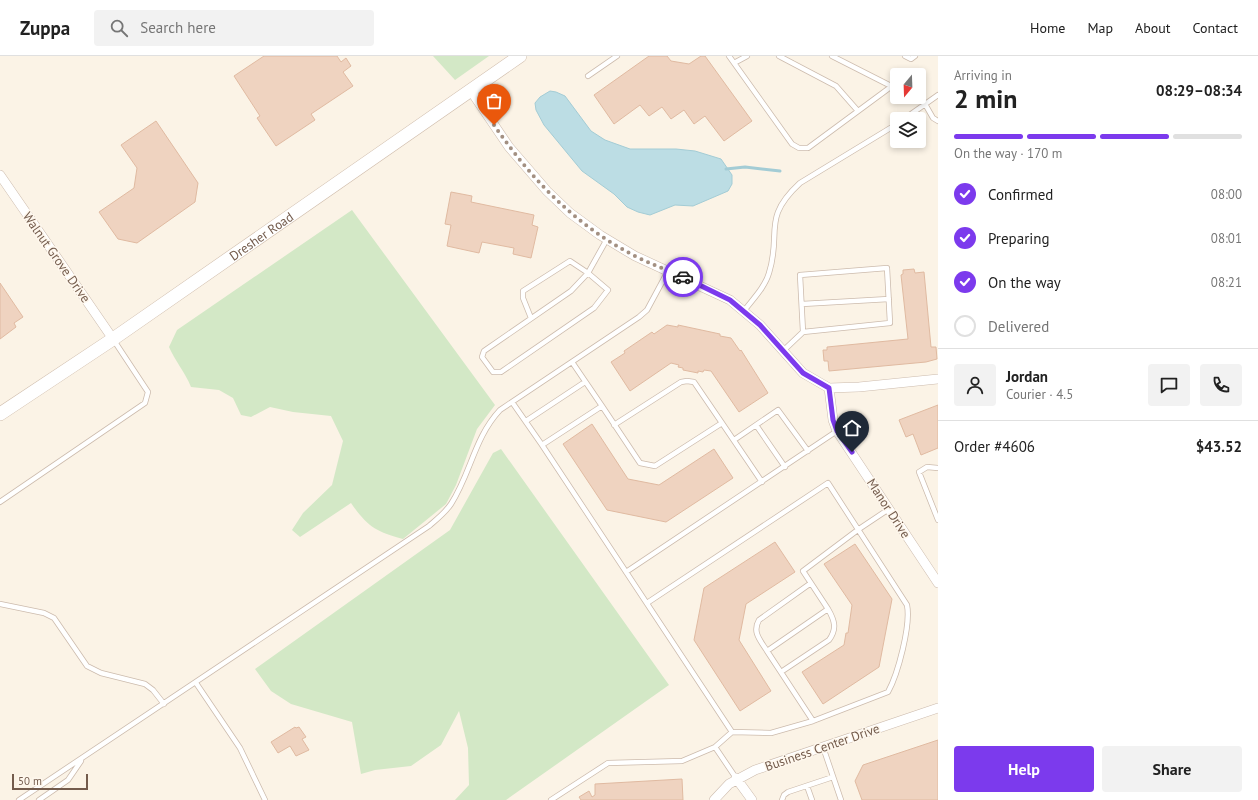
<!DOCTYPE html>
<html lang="en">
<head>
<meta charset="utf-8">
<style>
	:root { --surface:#fff; --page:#f2f2f2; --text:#222; --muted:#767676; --line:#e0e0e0; --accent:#7c3aed }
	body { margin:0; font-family:"PT Sans",sans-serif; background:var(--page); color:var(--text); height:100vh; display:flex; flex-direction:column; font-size:15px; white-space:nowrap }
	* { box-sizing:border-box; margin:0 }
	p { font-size:13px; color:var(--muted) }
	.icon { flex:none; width:22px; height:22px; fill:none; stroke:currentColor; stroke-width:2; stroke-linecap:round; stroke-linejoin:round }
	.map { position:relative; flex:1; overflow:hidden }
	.details { display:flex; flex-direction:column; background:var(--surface); width:320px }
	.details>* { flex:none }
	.needle { width:26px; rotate:199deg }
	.controls { position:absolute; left:890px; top:12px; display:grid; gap:8px }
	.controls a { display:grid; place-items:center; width:36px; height:36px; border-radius:4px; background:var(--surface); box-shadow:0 2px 6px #0003; font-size:20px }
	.scale { position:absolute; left:12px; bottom:10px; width:76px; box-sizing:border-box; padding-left:4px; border:2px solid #735b4c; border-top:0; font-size:11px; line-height:14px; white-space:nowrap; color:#735b4c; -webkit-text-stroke:3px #fef7ed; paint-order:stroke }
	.pin { position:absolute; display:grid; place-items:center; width:34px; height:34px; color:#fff; margin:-41px -17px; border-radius:50% 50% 50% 0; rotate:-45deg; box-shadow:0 0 4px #0007 }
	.pin .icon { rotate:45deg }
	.courier { position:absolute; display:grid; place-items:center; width:40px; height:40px; margin:-20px; border:3px solid #7c3aed; border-radius:50%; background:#fff; color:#222; box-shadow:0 1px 5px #0007 }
	.overview em { font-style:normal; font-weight:600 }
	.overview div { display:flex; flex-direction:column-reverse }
	.overview { display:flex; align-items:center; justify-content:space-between; height:68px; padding:0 16px }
	h1 { font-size:26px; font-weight:600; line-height:30px }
	.bar { display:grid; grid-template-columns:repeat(4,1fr); gap:6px 4px; align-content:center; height:48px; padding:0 16px }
	.bar i { height:5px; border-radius:3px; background:var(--line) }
	.bar .selected { background:var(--accent) }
	.bar p { grid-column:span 4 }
	.line { display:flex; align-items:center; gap:10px; padding:0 16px; border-top:1px solid var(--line) }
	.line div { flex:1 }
	.round { display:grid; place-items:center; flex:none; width:42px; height:42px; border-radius:4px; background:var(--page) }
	ol { padding:0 16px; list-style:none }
	li { display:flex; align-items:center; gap:12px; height:44px }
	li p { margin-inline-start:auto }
	li .icon { padding:4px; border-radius:50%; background:var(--accent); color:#fff; stroke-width:4 }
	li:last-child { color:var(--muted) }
	li i { width:22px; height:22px; border:2px solid var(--line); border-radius:50% }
	.action { display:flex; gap:8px; margin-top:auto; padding:8px 16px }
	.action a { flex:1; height:46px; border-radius:4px; background:var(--accent); color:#fff; font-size:16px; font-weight:600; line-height:46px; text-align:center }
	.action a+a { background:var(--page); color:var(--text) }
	header { display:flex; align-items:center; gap:24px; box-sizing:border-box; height:56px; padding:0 20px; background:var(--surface); border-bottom:1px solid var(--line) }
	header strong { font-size:19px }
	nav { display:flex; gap:22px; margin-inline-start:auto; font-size:14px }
	.search { width:280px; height:36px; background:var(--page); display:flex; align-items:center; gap:10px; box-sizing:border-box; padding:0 14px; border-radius:4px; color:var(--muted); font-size:15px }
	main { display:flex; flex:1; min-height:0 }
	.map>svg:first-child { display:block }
</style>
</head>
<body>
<header>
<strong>Zuppa</strong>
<div class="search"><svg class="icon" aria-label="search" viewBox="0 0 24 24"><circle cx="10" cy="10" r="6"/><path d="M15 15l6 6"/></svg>Search here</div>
<nav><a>Home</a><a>Map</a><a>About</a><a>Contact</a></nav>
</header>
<main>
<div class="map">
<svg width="938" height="744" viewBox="0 0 938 744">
	<rect width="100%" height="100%" fill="#fbf3e6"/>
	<!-- green -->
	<path fill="#d3e8c6" d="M 433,0 L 489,0 L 455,24 Z
		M 352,154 L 495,349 L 477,373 L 456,429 L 446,448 L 403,483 C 376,476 367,470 351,447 L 300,481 L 292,474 L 303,457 L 332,429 L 343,385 L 331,360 L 293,356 L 270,351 L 251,361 L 241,359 L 233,342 L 219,334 L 191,331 C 185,316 175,305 169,291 L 177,274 Z
		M 501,393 L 669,629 L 506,744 L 455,744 L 469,729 L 468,692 L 459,655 L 441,689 L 411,710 L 375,714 L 361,718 L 352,666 L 291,648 L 271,635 L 255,613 L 450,474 L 493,397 Z"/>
	<!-- water -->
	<path fill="#bcdde4" stroke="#a3ccd5" d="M 550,35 L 556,36 L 565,40 L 591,75 L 605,84 L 630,93 L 676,93 L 695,95 L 721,103 L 732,119 L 732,128 L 728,135 L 693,150 L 675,149 L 650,159 L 638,156 L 627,151 L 614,138 L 582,115 L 544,69 L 536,54 L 535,47 L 540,41 Z"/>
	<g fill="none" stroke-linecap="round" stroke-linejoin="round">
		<!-- stream -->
		<path stroke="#a3ccd5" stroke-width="3" d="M 726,113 L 745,111 L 780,115"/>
	</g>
	<!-- building -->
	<path fill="#efd3c0" stroke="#e0baa1" d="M 264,0 L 337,0 L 341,6 L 346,2 L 351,10 L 343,16 L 353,30 L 311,58 L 315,64 L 276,90 L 257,62 L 260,60 L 234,20 Z
		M 649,0 L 667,0 L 671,5 L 689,8 L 701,0 L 705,0 L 752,65 L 724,85 L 705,60 L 694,68 L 684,54 L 671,63 L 662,51 L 649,60 L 640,49 L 614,68 L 594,39 Z
		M 156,65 L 198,127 L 195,146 L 137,187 L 118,183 L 99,156 L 134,132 L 137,112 L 121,89 Z
		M 451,136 L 472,140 L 471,146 L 534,159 L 532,169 L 538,171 L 531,202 L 513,198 L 514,192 L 482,186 L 479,197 L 447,190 L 451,169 L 445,168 Z
		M 914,213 L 915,217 L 924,216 L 931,291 L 936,291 L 937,303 L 926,306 L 829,315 L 828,305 L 824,305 L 823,294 L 827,294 L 827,291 L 908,283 L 901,219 L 903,218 L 903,214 Z
		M 0,227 L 23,261 L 14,267 L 16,271 L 0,283 Z
		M 667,269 L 678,271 L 678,269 L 720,278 L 720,280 L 731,282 L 740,295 L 741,294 L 768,337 L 739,356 L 711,315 L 704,314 L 703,316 L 698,315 L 698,317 L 683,314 L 683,312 L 678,311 L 679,309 L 671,307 L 630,335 L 611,306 L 625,297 L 624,295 L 652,276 L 654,278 Z
		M 938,349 L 938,392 L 921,399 L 913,378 L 906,381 L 899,364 Z
		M 592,368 L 628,423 L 659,429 L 714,393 L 733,422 L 666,466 L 607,454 L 563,388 Z
		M 775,486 L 795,516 L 746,548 L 739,584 L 771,635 L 740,655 L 694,584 L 704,532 Z
		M 855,488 L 892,543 L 879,611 L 823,648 L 802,616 L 844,589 L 846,577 L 848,577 L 852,549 L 824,508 Z
		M 295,671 L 296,672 L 299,671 L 306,681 L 302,683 L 309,694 L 296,700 L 290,690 L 278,697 L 271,686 Z
		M 938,684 L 938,744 L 862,744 L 855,725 L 863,709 Z
		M 682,723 L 683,744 L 581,744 L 579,741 L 589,735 L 592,741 L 595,739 L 595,728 Z"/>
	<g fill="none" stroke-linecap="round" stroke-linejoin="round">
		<defs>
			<path id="lane" d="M 729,0 L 792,88 L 799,92 L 808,92 L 892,30
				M 779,0 L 836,30 L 858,55
				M 832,0 L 897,33
				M 905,0 L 911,3 L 915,0
				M 734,7 L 747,0
				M 588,20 L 617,0
				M 912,41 L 925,48 L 933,62 L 938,65
				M 904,63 L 938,39
				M 802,248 L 889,243
				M 744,255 C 753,243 765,231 769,217 C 782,176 761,163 800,127 L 897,68
				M 531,262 L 523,242 L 523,235 L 570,205 L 588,217 L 608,234 L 594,252 L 501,316 L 493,316 L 482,301 L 484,295 L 571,235 L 588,217 L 607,183
				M 783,295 L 803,276 L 890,267 L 887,212 L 800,219 L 803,276
				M 572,306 L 602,350
				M 512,346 L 542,389 L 732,676 L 715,691 L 736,722
				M 526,365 L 585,326
				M 614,369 L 681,326 L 687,325 L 694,326 L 722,367
				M 756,369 L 785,411
				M 734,384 L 778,354 L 808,395
				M 542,389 L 602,350 L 640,407 L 655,410 L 722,367 L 762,426
				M 938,412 L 927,411 L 919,416 L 938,464
				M 0,446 L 145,347 L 148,336 L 113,283
				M 626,516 L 837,375
				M 647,547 L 828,427 L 907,549 C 911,569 898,618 888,636 L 813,665
				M 0,548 L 44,557 L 54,562 L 87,610 L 101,617 L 145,628 L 153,634 L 164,648
				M 767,595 C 760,584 752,576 759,564 L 811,527
				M 781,616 L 829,584 C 837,573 835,565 828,553
				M 196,627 L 240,692 L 265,744
				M 732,676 L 771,677 L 813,665 L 767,595 L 828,553 L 803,515 L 859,473 L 889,453
				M 823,691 L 841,744
				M 807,730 L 812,744
				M 19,744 L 429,470 C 437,463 445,457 451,448 C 471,417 474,382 500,354 L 639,261 L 647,254 L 668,215
				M 39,744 L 68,724 L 81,705
				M 551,744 L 608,707 L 682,705 L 715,691
				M 782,744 L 784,739 L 788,736 L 833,721"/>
			<path id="street" d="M 471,35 L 509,91 L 547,135 L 570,157 L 600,179 L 635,200 L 730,244 L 760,269 L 803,317 L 829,332 L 859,331 L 938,323
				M 0,119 L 113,283
				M 829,332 L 833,364 L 837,375 L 938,527
				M 736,722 L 752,744
				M 714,744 L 729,728 L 755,714 L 938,652"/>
			<g id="secondary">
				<path id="s1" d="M 0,358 L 113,283 L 520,0"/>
			</g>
		</defs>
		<!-- lane casing -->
		<use href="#lane" stroke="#ccbbad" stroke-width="6"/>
		<!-- street casing -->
		<use href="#street" stroke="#ccbbad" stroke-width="10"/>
		<!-- secondary casing -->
		<use href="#secondary" stroke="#cfbcab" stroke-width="14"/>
		<!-- lane -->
		<use href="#lane" stroke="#fff" stroke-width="4.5"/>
		<!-- street -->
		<use href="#street" stroke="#fff" stroke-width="9"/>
		<!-- secondary -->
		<use href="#secondary" stroke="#fff" stroke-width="13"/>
	</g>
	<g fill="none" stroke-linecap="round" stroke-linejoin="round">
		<!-- done -->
		<path stroke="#a39082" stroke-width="4" stroke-dasharray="0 7.2" d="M 494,69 C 531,123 576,170 635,200 C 651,208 667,214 683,221"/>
		<!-- route -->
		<path stroke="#7c3aed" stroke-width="5" d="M 683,221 L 730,244 L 760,269 L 803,317 L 829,332 L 833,364 L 837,375 L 852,396"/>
	</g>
	<g text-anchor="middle" stroke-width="3" stroke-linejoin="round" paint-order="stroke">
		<!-- street labels -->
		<g font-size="13" fill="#735b4c" stroke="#fef7ed">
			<text dy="5" stroke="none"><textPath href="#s1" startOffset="316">Dresher Road</textPath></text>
			<text transform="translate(57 201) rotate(55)" y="5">Walnut Grove Drive</text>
			<text transform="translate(889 452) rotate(57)" y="5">Manor Drive</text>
			<text transform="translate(822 691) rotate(-19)" y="5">Business Center Drive</text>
		</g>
	</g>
</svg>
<div class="controls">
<a><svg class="needle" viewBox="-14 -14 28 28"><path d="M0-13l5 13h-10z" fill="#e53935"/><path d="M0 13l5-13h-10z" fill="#767676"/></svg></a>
<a><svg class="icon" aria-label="layers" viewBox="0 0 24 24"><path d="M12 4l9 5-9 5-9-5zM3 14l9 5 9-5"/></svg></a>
</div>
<div class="scale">50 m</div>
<div class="pin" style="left:494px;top:69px;background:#ea580c"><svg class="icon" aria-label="bag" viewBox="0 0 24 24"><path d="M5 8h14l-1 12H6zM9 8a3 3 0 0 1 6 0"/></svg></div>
<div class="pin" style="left:852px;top:396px;background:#1f2937"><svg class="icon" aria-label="home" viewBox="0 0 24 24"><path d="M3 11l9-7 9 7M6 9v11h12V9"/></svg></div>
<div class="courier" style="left:683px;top:221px"><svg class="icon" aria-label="car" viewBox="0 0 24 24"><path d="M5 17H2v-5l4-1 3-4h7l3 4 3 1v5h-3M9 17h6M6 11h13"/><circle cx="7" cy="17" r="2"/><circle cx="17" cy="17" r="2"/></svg></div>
</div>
<section class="details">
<div class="overview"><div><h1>2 min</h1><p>Arriving in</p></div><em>08:29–08:34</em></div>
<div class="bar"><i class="selected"></i><i class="selected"></i><i class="selected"></i><i></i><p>On the way · 170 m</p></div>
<ol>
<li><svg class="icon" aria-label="check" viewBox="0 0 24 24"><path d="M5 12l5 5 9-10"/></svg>Confirmed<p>08:00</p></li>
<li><svg class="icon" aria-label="check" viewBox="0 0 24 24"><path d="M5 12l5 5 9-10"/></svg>Preparing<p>08:01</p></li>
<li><svg class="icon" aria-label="check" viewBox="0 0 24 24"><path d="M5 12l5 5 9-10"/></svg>On the way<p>08:21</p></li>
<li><i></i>Delivered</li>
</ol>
<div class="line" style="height:72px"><a class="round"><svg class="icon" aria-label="person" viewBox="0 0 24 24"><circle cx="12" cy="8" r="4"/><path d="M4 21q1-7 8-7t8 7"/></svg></a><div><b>Jordan</b><p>Courier · 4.5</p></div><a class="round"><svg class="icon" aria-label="chat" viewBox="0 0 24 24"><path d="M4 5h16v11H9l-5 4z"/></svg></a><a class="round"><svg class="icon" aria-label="phone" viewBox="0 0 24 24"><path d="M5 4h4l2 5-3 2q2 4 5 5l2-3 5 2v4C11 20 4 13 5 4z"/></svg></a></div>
<div class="line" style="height:52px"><div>Order #4606</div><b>$43.52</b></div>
<div class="action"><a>Help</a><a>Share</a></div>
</section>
</main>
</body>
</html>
